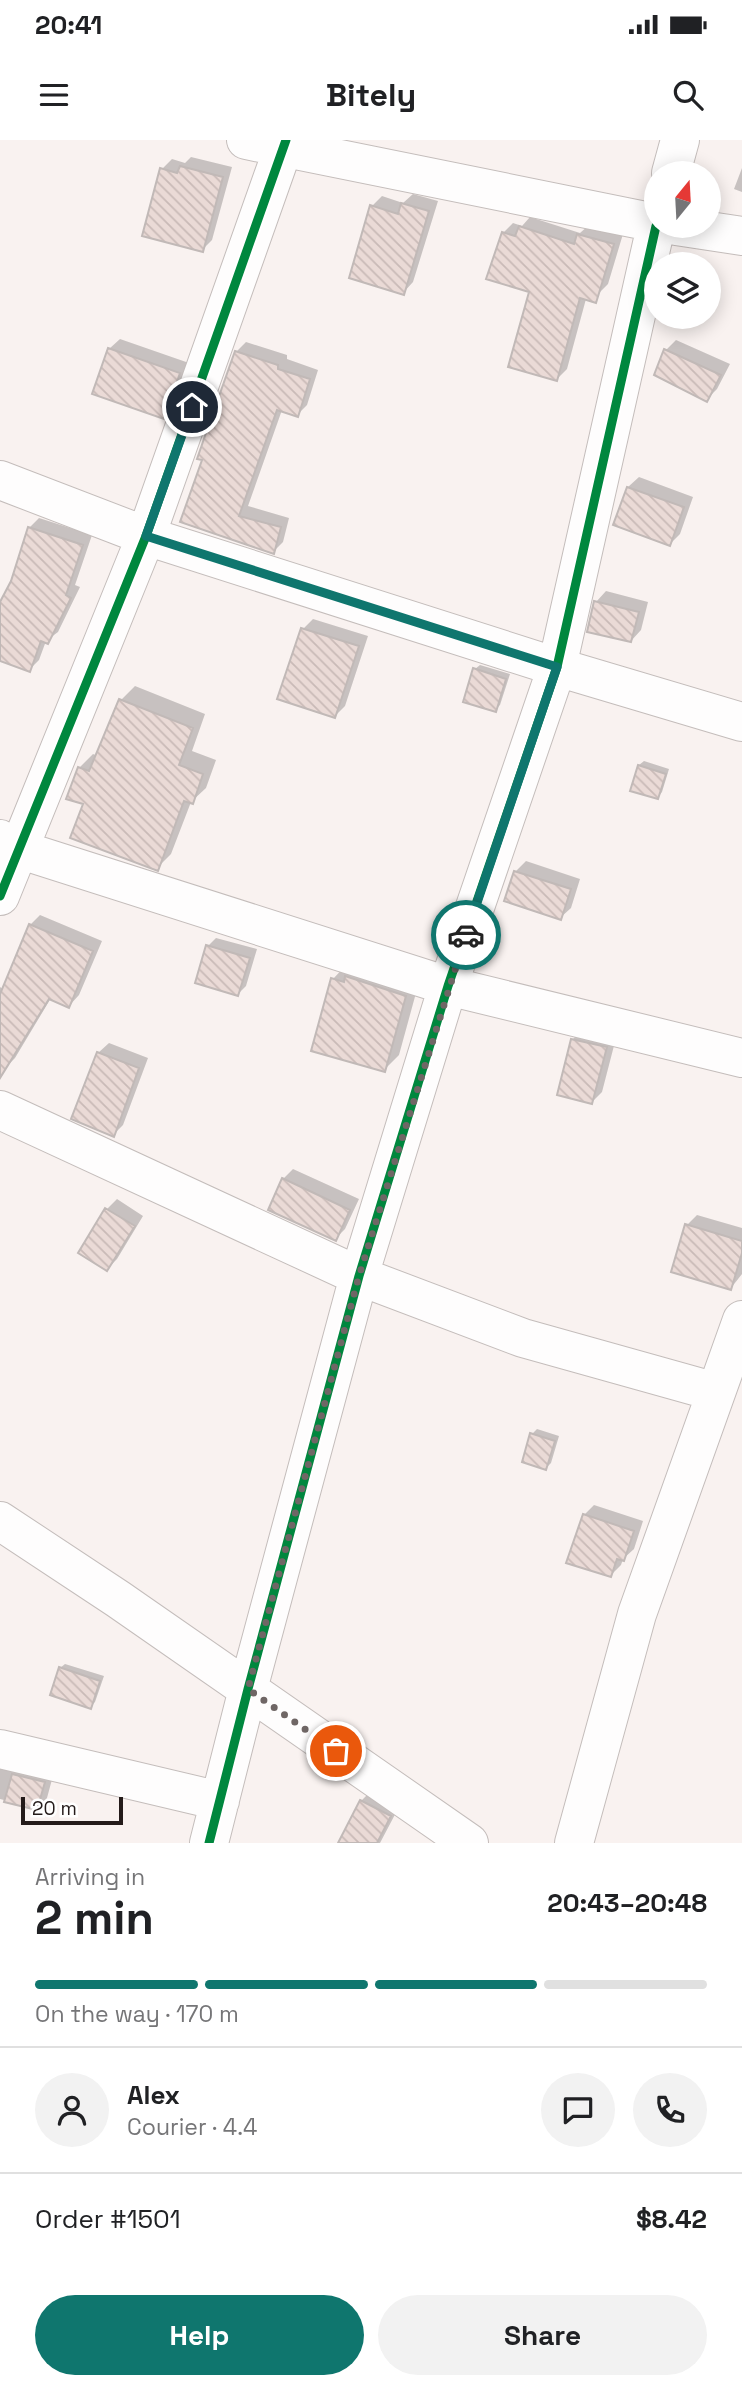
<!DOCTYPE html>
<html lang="en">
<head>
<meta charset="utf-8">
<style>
	:root { --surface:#fff; --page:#f2f2f2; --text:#202124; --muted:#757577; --line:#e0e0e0; --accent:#0f766e }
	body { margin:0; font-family:"Space Grotesk",sans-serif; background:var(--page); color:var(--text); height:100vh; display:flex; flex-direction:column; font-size:26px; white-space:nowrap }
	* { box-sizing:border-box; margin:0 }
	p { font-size:23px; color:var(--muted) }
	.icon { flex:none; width:38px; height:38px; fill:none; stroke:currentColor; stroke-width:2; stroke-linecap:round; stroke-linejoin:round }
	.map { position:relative; height:1703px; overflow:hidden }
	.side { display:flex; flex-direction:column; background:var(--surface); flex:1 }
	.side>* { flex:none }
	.needle { width:46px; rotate:18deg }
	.tools { position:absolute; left:644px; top:21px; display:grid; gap:14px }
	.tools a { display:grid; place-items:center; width:77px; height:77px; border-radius:50%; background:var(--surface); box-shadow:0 4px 18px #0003; font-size:35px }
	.scale { position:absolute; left:21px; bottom:18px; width:102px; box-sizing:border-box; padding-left:7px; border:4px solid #241b1a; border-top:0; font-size:19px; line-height:24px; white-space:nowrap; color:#241b1a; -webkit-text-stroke:5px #fff; paint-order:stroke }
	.pin { position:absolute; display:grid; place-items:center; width:60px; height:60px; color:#fff; margin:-30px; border:4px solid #fff; border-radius:50%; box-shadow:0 2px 7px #0007 }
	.courier { position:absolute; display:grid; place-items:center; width:70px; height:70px; margin:-35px; border:5px solid #0f766e; border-radius:50%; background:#fff; color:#222; box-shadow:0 2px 9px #0007 }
	.head em { font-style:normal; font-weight:700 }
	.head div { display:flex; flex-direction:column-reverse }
	.head { display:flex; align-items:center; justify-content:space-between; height:119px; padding:0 35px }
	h1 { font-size:46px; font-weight:700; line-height:52px }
	.bar { display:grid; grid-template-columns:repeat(4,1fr); gap:10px 7px; align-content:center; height:84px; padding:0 35px }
	.bar i { height:9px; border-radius:5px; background:var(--line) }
	.bar .selected { background:var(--accent) }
	.bar p { grid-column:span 4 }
	.line { display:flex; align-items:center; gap:18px; padding:0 35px; border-top:2px solid var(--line) }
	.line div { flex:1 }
	.round { display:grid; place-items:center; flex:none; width:74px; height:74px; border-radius:37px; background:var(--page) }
	.cta { display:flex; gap:14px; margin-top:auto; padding:14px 35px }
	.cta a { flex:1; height:80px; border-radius:42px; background:var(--accent); color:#fff; font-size:28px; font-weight:700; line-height:80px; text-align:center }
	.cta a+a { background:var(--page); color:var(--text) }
	.status { display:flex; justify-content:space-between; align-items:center; height:49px; padding:0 35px; background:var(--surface); direction:ltr }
	.status svg { height:19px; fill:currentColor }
	header { display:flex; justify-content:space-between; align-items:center; height:91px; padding:0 35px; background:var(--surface); font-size:32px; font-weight:700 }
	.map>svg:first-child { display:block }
</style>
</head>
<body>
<div class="status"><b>20:41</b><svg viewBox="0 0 49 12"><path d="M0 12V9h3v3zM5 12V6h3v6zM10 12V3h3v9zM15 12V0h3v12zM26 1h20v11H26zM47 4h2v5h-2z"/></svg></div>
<header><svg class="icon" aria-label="menu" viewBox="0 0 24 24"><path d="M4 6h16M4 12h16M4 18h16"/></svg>Bitely<svg class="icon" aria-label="search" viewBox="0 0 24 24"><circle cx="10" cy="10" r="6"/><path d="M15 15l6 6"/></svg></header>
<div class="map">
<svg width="742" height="1703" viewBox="0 0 742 1703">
	<defs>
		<pattern id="building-back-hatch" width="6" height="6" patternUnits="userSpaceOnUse" patternTransform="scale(1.75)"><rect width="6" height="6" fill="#eadad6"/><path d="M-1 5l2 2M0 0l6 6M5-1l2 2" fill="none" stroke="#c9bab7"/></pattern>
	</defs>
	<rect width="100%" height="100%" fill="#f9f2f0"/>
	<!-- shadow -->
	<path fill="#0003" d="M 191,17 L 232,27 L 212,100 L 202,110 L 162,29 L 172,19 L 185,23 Z
		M 742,28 L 742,52 L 734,49 Z
		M 413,54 L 438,61 L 413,142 L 403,153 L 372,66 L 382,56 L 403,63 Z
		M 530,77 L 580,93 L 589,85 L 623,94 L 608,144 L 598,154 L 586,159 L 567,229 L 557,239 L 531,151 L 503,93 L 513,83 L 522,86 Z
		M 120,199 L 189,223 L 174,267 L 164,277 L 109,209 Z
		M 676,200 L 730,224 L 717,249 L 707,259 L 666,210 Z
		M 246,202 L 287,215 L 287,219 L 318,230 L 307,265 L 297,275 L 282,270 L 248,366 L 289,378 L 283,402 L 273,412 L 182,381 L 204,319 L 236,212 Z
		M 639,337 L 693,357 L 680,394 L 670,404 L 615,384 L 628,347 Z
		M 39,378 L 92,395 L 75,445 L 80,447 L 58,492 L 46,501 L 39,520 L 29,530 L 0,519 L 0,466 L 12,441 L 29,388 Z
		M 606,451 L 648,462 L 641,490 L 631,501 L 596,462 Z
		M 313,479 L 368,496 L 345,566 L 335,576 L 303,489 Z
		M 480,525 L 510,534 L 500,565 L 495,570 L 475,529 Z
		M 135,546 L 205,574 L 192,611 L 216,620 L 206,648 L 191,662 L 171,714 L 157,728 L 85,663 L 79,628 L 93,614 L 98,616 L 121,560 Z
		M 644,621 L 669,629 L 662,652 L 658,657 L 639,625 Z
		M 526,721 L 580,739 L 571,768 L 560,778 L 506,760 L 516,731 Z
		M 40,775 L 102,801 L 79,855 L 69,866 L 51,858 L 15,918 L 5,928 L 0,925 L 0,847 L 4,850 L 30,785 Z
		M 216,798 L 257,809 L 246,846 L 238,854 L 208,806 Z
		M 347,824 L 419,842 L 399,915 L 384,930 L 333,839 Z
		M 583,889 L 616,898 L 602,952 L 592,962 L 572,900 Z
		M 109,903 L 148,918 L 123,985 L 113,995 L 98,913 Z
		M 293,1029 L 359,1059 L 345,1089 L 335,1099 L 283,1039 Z
		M 117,1059 L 143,1076 L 117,1119 L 107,1129 L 107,1069 Z
		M 697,1075 L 742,1088 L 742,1134 L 731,1148 L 687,1085 Z
		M 537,1289 L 559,1296 L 551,1323 L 546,1328 L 524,1321 L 532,1294 Z
		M 594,1365 L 643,1381 L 634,1409 L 623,1419 L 621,1425 L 611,1435 L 584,1375 Z
		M 65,1524 L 104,1536 L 95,1562 L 90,1567 L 60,1528 Z
		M 0,1618 L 54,1632 L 47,1658 L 37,1668 L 0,1659 Z
		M 371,1651 L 400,1665 L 380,1703 L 342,1703 L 361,1661 Z"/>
	<!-- building -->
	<path fill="url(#building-back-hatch)" stroke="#c1b9b7" stroke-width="2" d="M 180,26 L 223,37 L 203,112 L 142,96 L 160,28 L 177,33 Z
		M 401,63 L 429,71 L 404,155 L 349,138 L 370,65 L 398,74 Z
		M 519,86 L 574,104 L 577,94 L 614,104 L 596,163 L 580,158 L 557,241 L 508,227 L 529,152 L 486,139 L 502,92 L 515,96 Z
		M 108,208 L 180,233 L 164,279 L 92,254 Z
		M 664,209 L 721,235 L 707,262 L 654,235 Z
		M 235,211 L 278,225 L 278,229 L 310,239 L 298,277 L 277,270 L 239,376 L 281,387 L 274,414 L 180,382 L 202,320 L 197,319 L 206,293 Z
		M 627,347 L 684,367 L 670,406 L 613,385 Z
		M 28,387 L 83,405 L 66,455 L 71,458 L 48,504 L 41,501 L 30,532 L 0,521 L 0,462 L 11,441 Z
		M 594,461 L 639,472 L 631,502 L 587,492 Z
		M 301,488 L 359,506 L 335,578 L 277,559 Z
		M 473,528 L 506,539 L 496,572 L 463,562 Z
		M 119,559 L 193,588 L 179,625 L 203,634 L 193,664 L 184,661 L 158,731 L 70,698 L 83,664 L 66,659 L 78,627 L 89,631 Z
		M 638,625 L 666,634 L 658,659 L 630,651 Z
		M 514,731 L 571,749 L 561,780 L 504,761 Z
		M 29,784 L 93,811 L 69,868 L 49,859 L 0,938 L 0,854 Z
		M 206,805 L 250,818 L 238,856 L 195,843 Z
		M 345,836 L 406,856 L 385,932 L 311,911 L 331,838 L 344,842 Z
		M 571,899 L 607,907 L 592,964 L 557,955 Z
		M 97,912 L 139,928 L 114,997 L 71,979 Z
		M 282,1038 L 350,1070 L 336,1101 L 268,1070 Z
		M 105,1068 L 135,1086 L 107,1131 L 78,1113 Z
		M 685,1084 L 742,1101 L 742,1113 L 731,1150 L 671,1132 Z
		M 530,1293 L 555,1301 L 546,1330 L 522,1322 Z
		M 583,1374 L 634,1391 L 624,1421 L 617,1419 L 611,1437 L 566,1423 Z
		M 59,1527 L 100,1541 L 91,1569 L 50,1555 Z
		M 12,1634 L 45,1642 L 37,1670 L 4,1662 Z
		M 360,1660 L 391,1676 L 377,1703 L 338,1703 Z"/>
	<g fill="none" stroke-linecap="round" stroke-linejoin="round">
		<defs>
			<path id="minor" d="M 246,0 L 656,83
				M 671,33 L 680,0
				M 676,86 L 742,96
				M 0,340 L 146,396 L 557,527 L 742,582
				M 0,699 L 18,709 L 448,846 L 742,918
				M 0,756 L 146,396 L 286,0
				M 0,970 L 359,1136 L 523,1198 L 716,1252
				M 0,1381 L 118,1459 L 469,1703
				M 0,1609 L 220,1661
				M 209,1703 L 248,1549 L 359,1136 L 448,846 L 557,527 L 656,86
				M 574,1703 L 637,1474 L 742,1180"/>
		</defs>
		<!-- minor casing -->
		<use href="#minor" stroke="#c4bdbb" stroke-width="40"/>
		<!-- minor -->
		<use href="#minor" stroke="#fefdfd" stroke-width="38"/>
		<defs>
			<path id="cycleway" d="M 0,756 L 146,396 L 286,0
				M 209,1703 L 248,1549 L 359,1136 L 448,846 L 557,527 L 656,86"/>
		</defs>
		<!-- cycleway casing -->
		<use href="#cycleway" stroke="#fff" stroke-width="13"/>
		<!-- cycleway -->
		<use href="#cycleway" stroke="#00873e" stroke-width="9"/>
	</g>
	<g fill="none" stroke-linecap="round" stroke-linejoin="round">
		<!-- done -->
		<path stroke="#6f6665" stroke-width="7" stroke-dasharray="0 12.6" d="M 336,1611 L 248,1549 L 359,1136 L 466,795"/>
		<!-- route -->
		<path stroke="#0f766e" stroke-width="9" d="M 192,267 L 146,396 L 557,527 L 466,795"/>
	</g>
</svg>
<div class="tools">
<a><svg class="needle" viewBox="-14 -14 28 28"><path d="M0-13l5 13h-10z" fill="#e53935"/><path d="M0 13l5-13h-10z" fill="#757577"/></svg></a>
<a><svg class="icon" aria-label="layers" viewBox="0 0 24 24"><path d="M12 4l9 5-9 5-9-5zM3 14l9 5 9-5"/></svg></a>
</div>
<div class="scale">20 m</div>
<div class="pin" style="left:336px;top:1611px;background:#ea580c"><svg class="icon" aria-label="bag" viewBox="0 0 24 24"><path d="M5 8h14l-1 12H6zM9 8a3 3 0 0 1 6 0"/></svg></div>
<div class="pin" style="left:192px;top:267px;background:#1f2937"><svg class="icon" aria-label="home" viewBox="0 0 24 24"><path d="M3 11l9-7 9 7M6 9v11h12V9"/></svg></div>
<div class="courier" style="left:466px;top:795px"><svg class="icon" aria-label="car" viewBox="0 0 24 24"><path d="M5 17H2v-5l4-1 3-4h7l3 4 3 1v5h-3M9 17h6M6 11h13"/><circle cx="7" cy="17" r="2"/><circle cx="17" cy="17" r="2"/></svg></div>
</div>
<section class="side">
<div class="head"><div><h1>2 min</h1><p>Arriving in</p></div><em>20:43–20:48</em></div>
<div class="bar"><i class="selected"></i><i class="selected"></i><i class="selected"></i><i></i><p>On the way · 170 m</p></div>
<div class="line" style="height:126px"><a class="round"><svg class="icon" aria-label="person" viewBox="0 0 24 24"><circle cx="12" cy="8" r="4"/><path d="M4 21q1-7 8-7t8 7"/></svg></a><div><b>Alex</b><p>Courier · 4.4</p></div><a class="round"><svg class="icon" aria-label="chat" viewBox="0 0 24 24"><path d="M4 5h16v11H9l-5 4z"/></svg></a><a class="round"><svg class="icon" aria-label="phone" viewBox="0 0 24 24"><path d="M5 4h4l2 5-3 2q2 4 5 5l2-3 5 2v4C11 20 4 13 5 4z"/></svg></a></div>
<div class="line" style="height:91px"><div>Order #1501</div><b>$8.42</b></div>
<div class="cta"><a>Help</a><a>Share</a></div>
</section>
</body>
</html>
